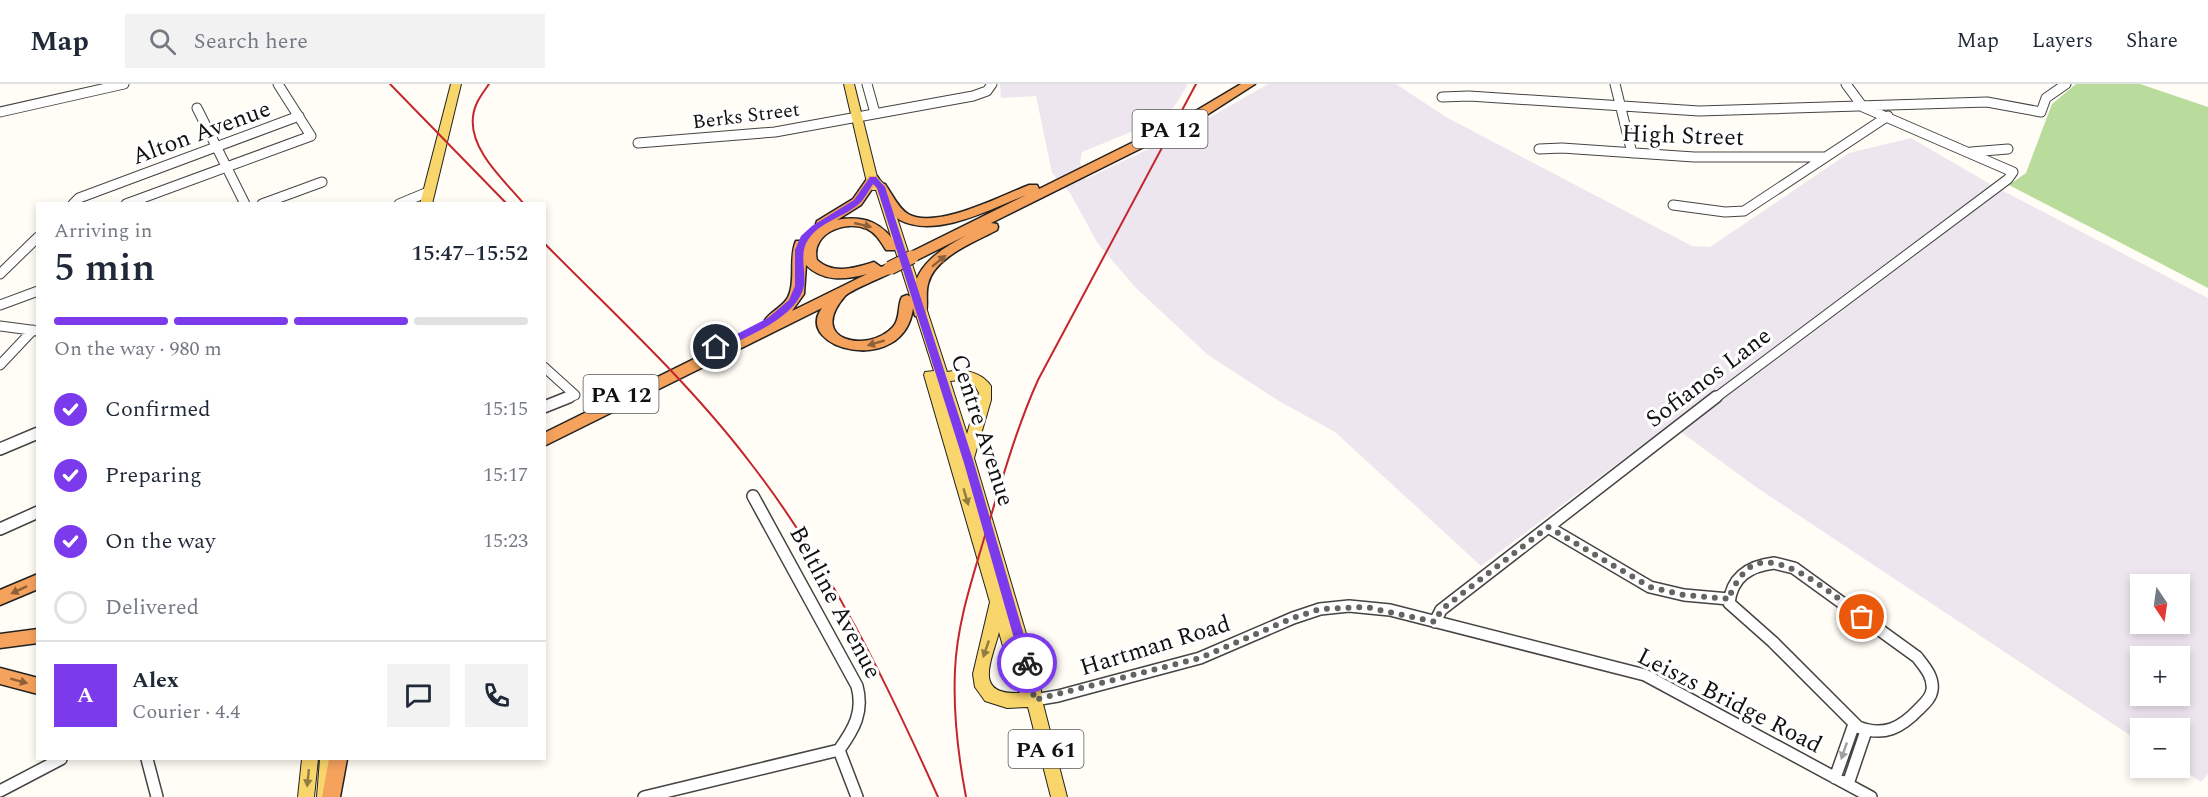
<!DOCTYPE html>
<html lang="en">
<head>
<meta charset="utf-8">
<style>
	:root { --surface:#fff; --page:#f2f2f3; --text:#1f2937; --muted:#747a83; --line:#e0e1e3; --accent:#7c3aed }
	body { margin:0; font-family:Spectral,serif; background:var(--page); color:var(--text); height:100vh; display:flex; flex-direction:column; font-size:22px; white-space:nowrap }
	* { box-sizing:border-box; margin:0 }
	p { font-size:20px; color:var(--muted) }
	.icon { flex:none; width:33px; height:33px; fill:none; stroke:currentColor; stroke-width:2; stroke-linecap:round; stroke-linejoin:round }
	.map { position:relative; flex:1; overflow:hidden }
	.panel { position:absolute; left:36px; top:118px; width:510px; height:558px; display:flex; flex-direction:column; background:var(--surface); border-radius:0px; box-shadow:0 3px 9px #0003 }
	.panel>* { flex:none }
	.needle { width:39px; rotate:167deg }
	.tools { position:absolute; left:2130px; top:490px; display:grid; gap:12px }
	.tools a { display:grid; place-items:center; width:60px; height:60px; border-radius:0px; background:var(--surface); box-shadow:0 3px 9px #0003; font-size:30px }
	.pin { position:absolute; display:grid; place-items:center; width:51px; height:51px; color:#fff; margin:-26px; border:3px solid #fff; border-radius:50%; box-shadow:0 2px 6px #0007 }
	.courier { position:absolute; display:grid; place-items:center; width:60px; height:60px; margin:-30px; border:4px solid #7c3aed; border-radius:50%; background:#fff; color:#222; box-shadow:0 2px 8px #0007 }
	.head em { font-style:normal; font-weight:600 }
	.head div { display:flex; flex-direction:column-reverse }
	.head { display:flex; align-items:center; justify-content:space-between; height:102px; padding:0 18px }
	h1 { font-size:39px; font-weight:600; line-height:45px }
	.bar { display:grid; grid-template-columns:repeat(4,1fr); gap:9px 6px; align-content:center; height:72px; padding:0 18px }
	.bar i { height:8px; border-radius:4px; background:var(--line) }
	.bar .current { background:var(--accent) }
	.bar p { grid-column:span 4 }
	.line { display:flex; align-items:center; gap:15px; padding:0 18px; border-top:2px solid var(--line) }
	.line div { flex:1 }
	.round { display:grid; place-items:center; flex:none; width:63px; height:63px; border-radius:0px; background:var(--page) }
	ol { padding:0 18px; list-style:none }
	li { display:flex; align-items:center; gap:18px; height:66px }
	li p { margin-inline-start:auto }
	li .icon { padding:6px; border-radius:50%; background:var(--accent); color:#fff; stroke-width:4 }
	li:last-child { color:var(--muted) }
	li i { width:33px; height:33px; border:3px solid var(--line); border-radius:50% }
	header { display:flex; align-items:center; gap:36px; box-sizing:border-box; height:84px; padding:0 30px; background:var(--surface); border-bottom:2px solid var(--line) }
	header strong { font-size:28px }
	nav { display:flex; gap:33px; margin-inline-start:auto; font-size:21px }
	.search { width:420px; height:54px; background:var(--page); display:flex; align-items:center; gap:15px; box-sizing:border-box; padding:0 21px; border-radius:0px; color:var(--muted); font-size:22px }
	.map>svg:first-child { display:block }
</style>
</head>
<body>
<header>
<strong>Map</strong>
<div class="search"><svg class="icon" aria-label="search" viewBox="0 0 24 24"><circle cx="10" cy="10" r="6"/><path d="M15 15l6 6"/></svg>Search here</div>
<nav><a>Map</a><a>Layers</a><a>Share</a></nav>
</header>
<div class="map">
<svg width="2208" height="713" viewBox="0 0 2208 713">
	<rect width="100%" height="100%" fill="#fffdf5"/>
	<!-- industrial -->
	<path fill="#eee6ef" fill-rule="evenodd" d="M 1000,0 L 1188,0 L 1174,23 L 1148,41 L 1082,68 L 1080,78 L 1086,95 L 1186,47 L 1268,0 L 1396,0 L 1446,33 L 1692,162 L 1710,163 L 1849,69 L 1911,54 L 1990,100 L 2208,214 L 2208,690 L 2201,698 L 2180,684 L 2180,645 L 2140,645 L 2140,658 L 1756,403 L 1670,340 L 1481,482 L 1335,348 L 1279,317 L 1208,271 L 1136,204 L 1098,160 L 1070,109 L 1052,89 L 1036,12 L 1001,14 ZM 2140,501 L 2180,501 L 2180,540 L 2140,540 ZM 2140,573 L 2180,573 L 2180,612 L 2140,612 Z"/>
	<!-- forest -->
	<path fill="#b9dc9c" d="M 2076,0 L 2140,0 L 2208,23 L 2208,204 L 2009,101 L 2026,89 L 2052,20 Z"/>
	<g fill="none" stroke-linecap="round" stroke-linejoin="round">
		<defs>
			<path id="minor-far1" d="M 867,0 L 875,29
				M 1615,0 L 1632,69
				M 1442,13 L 1469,12 L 1699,27 L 1987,18 L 2041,28 L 2046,14 L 2066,0
				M 197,24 L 245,120
				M 0,28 L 124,0
				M 638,59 L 775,48 L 973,12 L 987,7 L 992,0
				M 1539,65 L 1562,64 L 1694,73 L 1825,73
				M 1971,68 L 2008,65
				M 73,120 L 79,114 L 299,32
				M 126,120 L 311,52 L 278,0
				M 262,120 L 322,98
				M 399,120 L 428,108
				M 1673,121 L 1725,128 L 1744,127 L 1888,32
				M 0,190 L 38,153
				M 0,221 L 38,207
				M 0,242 L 38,247
				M 0,281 L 33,246
				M 544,283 L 575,311 L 565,315
				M 1714,315 L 2008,95 L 2013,88 L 1863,23 L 1846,0"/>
			<path id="minor" d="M 544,323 L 569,313
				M 0,365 L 38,349
				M 753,412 L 857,602 C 864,628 854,645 839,666
				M 1548,443 L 1650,503 L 1684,511 L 1729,515
				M 0,445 L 38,428
				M 1774,479 L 1794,484 L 1917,573 C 1924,582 1934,593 1932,606 C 1931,614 1925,619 1919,625 C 1901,644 1884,653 1858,643 L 1773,558 L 1729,519 C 1732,493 1749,482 1774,479 Z
				M 1435,538 L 1441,526 L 1716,313
				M 1034,616 L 1058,612 L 1200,574 L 1293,534 L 1320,525 L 1349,522 L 1390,526 L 1645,591 L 1871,713
				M 839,666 L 857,713
				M 147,675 L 157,713
				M 1835,694 L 1854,640
				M 1848,700 L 1866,647
				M 0,707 L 61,675
				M 644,713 L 839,666"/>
			<path id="major" d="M 451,0 L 461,0 L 432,120 L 420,120 Z
				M 844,0 L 854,0 L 877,93 L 887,103 L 947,288 C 964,285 980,287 991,302 L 991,316 L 974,374 L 1040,597 L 1042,616 L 1067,713 L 1051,713 L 1028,623 L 1007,624 L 985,617 L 975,603 L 973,590 L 990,518 L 924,291 L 925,288 L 934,287 L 876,106 L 870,106 L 868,103 ZM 960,296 L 974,300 L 979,309 L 967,350 L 950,297 ZM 999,548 L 1013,598 L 1020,609 C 973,611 991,579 999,548 Z
				M 302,675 L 318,675 L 314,713 L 298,713 Z
				M 320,675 L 336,675 L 333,713 L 317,713 Z"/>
			<path id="highway" d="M 1241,0 L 1255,0 L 1202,34 L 991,139 L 997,140 L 998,143 L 997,146 C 975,158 934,173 928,200 C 925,211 929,223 925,232 L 915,232 L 913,224 C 904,294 792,265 822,224 L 544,362 L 544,349 L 767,239 L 765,236 C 772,226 787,221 790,208 C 795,192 789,172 796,157 L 805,157 L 818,143 L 816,140 L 817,137 L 853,115 L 869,92 L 877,92 L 879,95 L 861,121 L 837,136 C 865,131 883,139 898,163 L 896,166 L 886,166 C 881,158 876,149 867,145 C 845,135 810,150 817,176 C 834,191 854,184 874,178 L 881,183 L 890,179 L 897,184 L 895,187 C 886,192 850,206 845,212 C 806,257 868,270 893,243 C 901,234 897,222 902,213 L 907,211 L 913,214 C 913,182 941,165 967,151 L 917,176 L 907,176 L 905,173 L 907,170 L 1026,111 C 993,124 936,155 900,136 C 889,130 882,114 875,103 L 877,100 L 885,100 C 892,110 898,124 908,130 C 936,146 1001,112 1029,101 L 1037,101 L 1039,105 L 1194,28 ZM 806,181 C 823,198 845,196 867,190 L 792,227 L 804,210 Z
				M 38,490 L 38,505 L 0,521 L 0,506 Z
				M 38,545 L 38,559 L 0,564 L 0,550 Z
				M 0,584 L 38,594 L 38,610 L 0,600 Z
				M 329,675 L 347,675 L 340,713 L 322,713 Z"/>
		</defs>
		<!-- minor-far1 casing -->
		<use href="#minor-far1" stroke="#444" stroke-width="11"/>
		<!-- minor casing -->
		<use href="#minor" stroke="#444" stroke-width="14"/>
		<!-- major casing -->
		<use href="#major" stroke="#222" stroke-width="2"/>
		<!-- highway casing -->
		<use href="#highway" stroke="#222" stroke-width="3"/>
		<!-- minor-far1 -->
		<use href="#minor-far1" stroke="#fff" stroke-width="9"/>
		<!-- minor -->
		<use href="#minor" stroke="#fff" stroke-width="11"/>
		<!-- major -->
		<use href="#major" fill="#f9d66b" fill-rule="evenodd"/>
		<!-- highway -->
		<use href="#highway" fill="#f5a25d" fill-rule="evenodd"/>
		<!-- rail -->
		<path stroke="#c4262e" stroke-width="2" d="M 390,0 L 507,120
			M 489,0 C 482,10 474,20 473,33 C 469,66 505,97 524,120
			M 544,159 C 615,231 691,300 752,381 C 830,482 886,597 938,713
			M 966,713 C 958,671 953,629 955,586 C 957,538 973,493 986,448 C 1002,396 1016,345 1038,296 L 1196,0"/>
		<defs>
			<path id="highway-bridge" d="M 890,184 L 912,173"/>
		</defs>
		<!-- highway-bridge casing -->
		<use href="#highway-bridge" stroke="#222" stroke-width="15" stroke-linecap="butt"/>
		<!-- highway-bridge -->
		<use href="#highway-bridge" stroke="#f5a25d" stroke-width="13"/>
	</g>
	<!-- one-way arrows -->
	<defs><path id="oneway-solid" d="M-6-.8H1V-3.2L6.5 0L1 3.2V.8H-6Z" transform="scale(1.5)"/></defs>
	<g fill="#8e613b">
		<use href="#oneway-solid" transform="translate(863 141) rotate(13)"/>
		<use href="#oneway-solid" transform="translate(939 177) rotate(-39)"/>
		<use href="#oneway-solid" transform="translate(876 259) rotate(164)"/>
		<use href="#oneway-solid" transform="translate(19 506) rotate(155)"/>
		<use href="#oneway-solid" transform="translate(19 597) rotate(15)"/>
	</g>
	<g fill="#917d42">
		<use href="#oneway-solid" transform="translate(966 413) rotate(74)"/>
		<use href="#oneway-solid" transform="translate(986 565) rotate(109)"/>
		<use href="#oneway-solid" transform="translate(308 694) rotate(96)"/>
	</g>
	<use fill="#a0a0a0" href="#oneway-solid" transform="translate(1844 667) rotate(109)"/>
	<!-- route -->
	<path fill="#7c3aed" d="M 870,93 L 876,93 L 885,103 L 974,379 L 1032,579 L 1027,584 L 1021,579 L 964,379 L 877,104 L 873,100 C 869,106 865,114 860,119 C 845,133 819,138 808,156 C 799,169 806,186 804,201 C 798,234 747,252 720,266 L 716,267 L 712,263 L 768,234 L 789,216 L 795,202 L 795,166 L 801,152 L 812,142 L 854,116 Z"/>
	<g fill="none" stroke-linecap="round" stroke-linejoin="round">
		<!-- done -->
		<path stroke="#646461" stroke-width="6" stroke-dasharray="0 10.8" d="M 1027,579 L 1032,597 L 1034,616 L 1200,574 L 1293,534 L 1320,525 L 1366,523 L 1435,538 L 1441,526 L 1548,443 L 1650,503 L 1684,511 L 1730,515 C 1730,506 1737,498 1742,491 C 1769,452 1838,515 1862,533"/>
	</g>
	<g text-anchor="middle" stroke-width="6" stroke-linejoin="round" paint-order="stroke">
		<!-- far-street labels -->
		<g font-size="20" fill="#111" stroke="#fff">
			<text transform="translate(746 31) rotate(-7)" y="7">Berks Street</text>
		</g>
		<!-- shield labels -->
		<g fill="#fff" stroke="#585858" stroke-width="1.5">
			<rect x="1132.5" y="26" width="75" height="38" rx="4.5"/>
			<rect x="583.5" y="291" width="75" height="38" rx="4.5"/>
			<rect x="1008.5" y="646" width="75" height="38" rx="4.5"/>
		</g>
		<g font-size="22" font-weight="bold" fill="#111">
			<text x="1170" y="53">PA 12</text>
			<text x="621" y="318">PA 12</text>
			<text x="1046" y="673">PA 61</text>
		</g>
		<!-- street labels -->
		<g font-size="24" fill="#111" stroke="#fff">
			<text transform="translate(201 48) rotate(-20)" y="8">Alton Avenue</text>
			<text transform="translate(1683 51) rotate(2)" y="8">High Street</text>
			<text transform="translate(1708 293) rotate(-37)" y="8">Sofianos Lane</text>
			<text transform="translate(983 346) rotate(72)" y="8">Centre Avenue</text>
			<text transform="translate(836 518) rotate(62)" y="8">Beltline Avenue</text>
			<text transform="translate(1155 561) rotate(-17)" y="8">Hartman Road</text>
			<text transform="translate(1730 616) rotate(27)" y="8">Leiszs Bridge Road</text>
		</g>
	</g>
</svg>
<div class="tools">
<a><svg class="needle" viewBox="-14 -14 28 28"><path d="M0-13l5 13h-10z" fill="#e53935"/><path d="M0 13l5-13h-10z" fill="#747a83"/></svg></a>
<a>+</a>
<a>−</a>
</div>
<div class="pin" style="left:1862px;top:533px;background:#ea580c"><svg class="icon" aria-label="bag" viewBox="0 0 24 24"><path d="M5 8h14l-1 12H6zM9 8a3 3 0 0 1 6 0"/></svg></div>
<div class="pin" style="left:716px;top:263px;background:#1f2937"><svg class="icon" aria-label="home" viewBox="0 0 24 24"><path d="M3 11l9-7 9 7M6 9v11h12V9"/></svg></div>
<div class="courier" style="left:1027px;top:579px"><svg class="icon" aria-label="bike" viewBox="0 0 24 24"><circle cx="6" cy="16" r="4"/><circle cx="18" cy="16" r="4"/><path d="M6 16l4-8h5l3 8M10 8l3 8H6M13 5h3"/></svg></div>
<section class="panel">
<div class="head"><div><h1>5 min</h1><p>Arriving in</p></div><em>15:47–15:52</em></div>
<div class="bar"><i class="current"></i><i class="current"></i><i class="current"></i><i></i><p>On the way · 980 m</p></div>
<ol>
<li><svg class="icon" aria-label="check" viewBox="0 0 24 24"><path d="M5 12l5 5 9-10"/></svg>Confirmed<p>15:15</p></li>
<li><svg class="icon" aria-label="check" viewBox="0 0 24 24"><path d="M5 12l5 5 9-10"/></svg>Preparing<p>15:17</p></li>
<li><svg class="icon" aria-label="check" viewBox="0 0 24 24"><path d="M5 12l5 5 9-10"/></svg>On the way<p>15:23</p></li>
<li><i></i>Delivered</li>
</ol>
<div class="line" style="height:108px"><b class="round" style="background:var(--accent);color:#fff">A</b><div><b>Alex</b><p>Courier · 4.4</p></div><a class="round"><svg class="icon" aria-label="chat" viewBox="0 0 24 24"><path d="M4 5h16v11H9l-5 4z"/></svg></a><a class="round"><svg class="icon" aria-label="phone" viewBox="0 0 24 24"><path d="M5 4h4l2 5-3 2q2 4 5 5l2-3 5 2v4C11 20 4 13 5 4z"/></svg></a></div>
</section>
</div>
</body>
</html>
